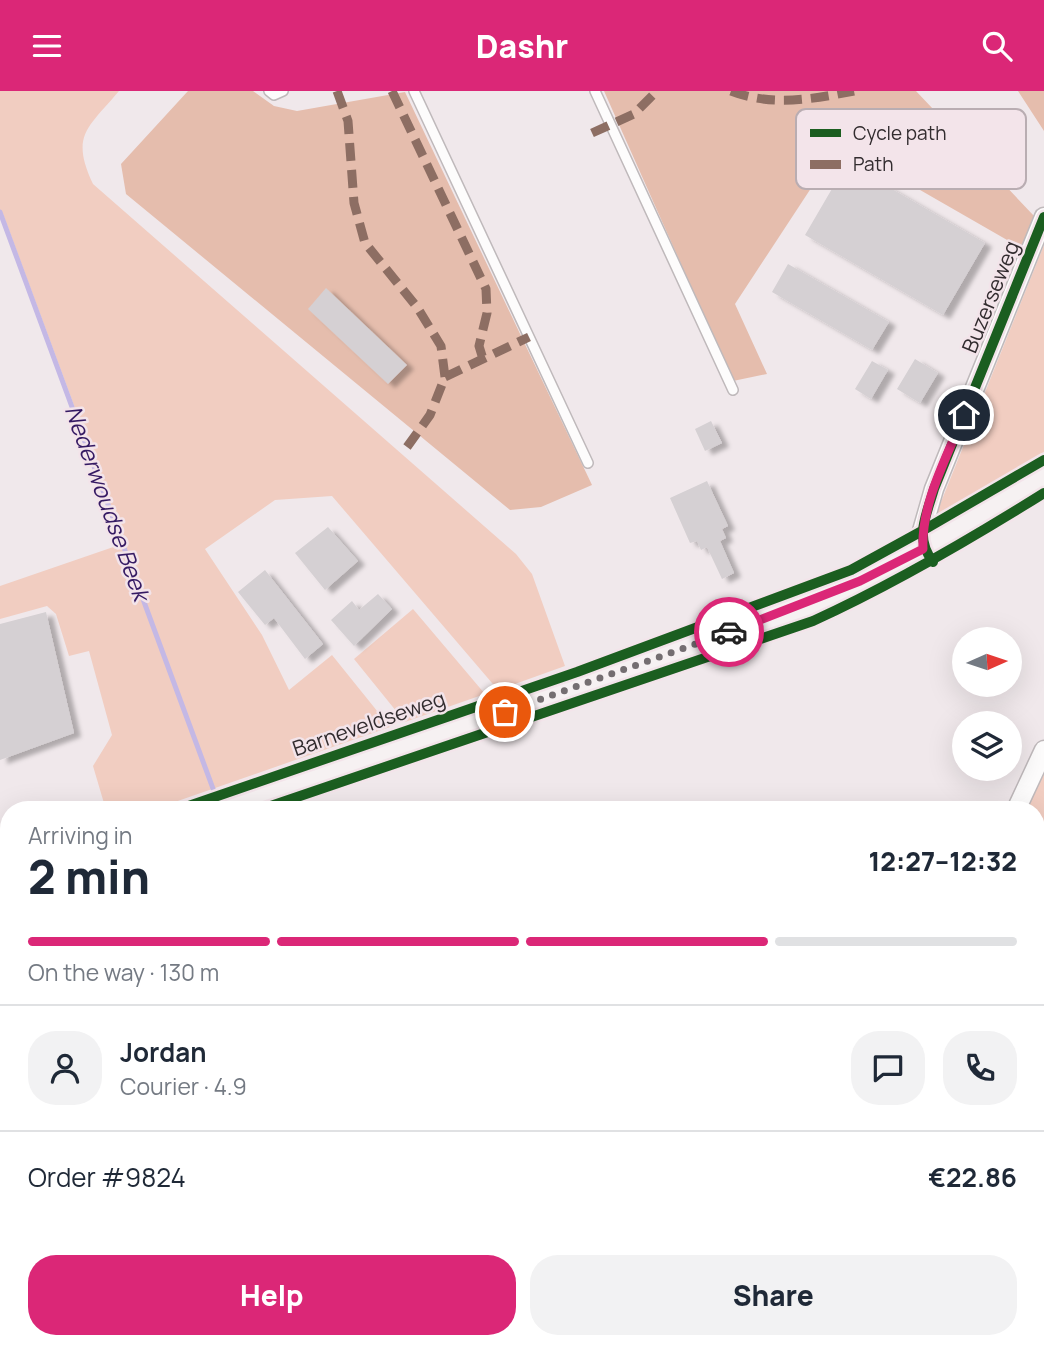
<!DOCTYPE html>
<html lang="en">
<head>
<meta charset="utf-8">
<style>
	:root { --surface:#fff; --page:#f2f2f3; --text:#1f2937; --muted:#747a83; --line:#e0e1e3; --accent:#db2777 }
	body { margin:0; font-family:Manrope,sans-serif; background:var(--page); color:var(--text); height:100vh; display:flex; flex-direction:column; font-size:26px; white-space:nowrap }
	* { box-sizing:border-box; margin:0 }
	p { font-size:23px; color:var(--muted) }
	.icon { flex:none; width:38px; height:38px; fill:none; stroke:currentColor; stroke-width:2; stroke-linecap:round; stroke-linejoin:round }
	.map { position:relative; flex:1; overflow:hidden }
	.sheet { position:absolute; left:0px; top:710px; width:1045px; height:548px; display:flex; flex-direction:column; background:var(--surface); border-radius:28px 28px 0 0; box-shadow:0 7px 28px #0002 }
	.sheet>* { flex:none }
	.needle { width:46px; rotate:87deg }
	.fabs { position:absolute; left:952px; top:536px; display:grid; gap:14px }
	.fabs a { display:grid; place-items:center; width:70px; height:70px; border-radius:50%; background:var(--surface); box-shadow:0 7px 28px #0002; font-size:35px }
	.pin { position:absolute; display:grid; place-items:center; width:60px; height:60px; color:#fff; margin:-30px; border:4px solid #fff; border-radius:50%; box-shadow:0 2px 7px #0007 }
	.courier { position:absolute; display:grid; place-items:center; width:70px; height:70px; margin:-35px; border:5px solid #db2777; border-radius:50%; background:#fff; color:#222; box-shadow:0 2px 9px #0007 }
	.summary em { font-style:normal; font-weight:800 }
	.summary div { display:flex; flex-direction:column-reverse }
	.summary { display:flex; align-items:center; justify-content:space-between; height:119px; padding:0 28px }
	h1 { font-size:46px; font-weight:800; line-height:52px }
	.bar { display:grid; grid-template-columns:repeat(4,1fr); gap:10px 7px; align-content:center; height:84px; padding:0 28px }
	.bar i { height:9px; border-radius:5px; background:var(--line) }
	.bar .selected { background:var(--accent) }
	.bar p { grid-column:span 4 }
	.line { display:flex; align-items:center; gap:18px; padding:0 28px; border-top:2px solid var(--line) }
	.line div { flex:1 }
	.round { display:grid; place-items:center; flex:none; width:74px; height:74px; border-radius:28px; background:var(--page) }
	.button { display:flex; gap:14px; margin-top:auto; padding:14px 28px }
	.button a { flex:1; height:80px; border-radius:28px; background:var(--accent); color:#fff; font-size:28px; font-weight:800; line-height:80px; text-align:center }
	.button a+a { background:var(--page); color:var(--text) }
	header { display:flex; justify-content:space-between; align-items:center; height:91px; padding:0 28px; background:var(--accent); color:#fff; font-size:32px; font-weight:800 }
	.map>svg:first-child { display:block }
</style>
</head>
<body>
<header><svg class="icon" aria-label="menu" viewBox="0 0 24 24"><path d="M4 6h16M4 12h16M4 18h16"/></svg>Dashr<svg class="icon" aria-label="search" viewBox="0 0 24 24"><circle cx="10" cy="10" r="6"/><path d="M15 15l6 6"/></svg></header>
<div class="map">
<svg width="1044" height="1258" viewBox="0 0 1044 1258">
	<defs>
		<filter id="shadow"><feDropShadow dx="7" dy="4" stdDeviation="2" flood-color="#0004"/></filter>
	</defs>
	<rect width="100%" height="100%" fill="#f0e8eb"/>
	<!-- green -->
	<path fill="#f1cdc1" d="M 0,0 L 119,0 C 88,37 70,44 93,93 L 516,463 L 532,483 L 565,575 L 498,599 L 332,405 L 275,409 L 205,458 L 262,544 L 289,599 L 332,564 L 390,636 L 152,719 L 106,719 L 93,675 L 112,644 L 89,560 L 69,565 L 56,523 L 47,515 L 0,528 L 0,495 L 125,452 L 3,123 L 0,128 Z
		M 1044,154 L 1044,361 L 935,426 Z
		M 413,518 L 485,603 L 405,631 L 354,568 Z
		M 1044,676 L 1044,1041 L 1036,1058 L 1036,719 L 1023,719 Z
		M 9,833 L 9,1250 L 66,1250 L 62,1258 L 0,1258 L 0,853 Z
		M 776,1250 L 949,1250 L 945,1258 L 772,1258 Z"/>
	<!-- forest -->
	<path fill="#e5bdad" d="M 188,0 L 253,0 L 274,15 L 297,20 L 405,1 L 592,394 L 541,416 L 510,419 L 126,103 L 121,73 Z
		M 604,0 L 916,0 L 1034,125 L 1023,158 L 840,53 L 735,213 L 767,283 L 733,290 Z
		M 1018,0 L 1044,0 L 1044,40 Z"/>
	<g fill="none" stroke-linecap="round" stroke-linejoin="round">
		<!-- stream -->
		<path stroke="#c4b8e5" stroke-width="5" d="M 0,121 L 215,703
			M 375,1250 L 377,1258"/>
	</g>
	<!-- building -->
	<path fill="#d5d0d3" filter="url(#shadow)" d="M 847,72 L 985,152 L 943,224 L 805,144 Z
		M 788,173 L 889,231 L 872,259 L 772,201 Z
		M 326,197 L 407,274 L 388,293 L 308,218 Z
		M 915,268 L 938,282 L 920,312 L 897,298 Z
		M 872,270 L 888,279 L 871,308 L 855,298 Z
		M 711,330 L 722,352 L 705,360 L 695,338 Z
		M 707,390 L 728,435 L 722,438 L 726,447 L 720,450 L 734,482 L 722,488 L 707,456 L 701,459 L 697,450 L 690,452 L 670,407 Z
		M 328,436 L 358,470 L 325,499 L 295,462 Z
		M 265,479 L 323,553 L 305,568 L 274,527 L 265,534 L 238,501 Z
		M 378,503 L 392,518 L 354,555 L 331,529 L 352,510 L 359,519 Z
		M 46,521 L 74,642 L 0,669 L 0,533 Z"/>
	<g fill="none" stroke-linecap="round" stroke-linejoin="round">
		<defs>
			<path id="lane" d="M 269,0 L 274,4 L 283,0
				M 414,0 L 588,372
				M 595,0 L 733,299"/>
			<path id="street" d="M 923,458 L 922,440 L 934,398 L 1044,126
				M 1016,719 L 1044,659
				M 763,1258 L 767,1250"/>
			<path id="secondary" d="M 222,719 L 582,595 L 801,515 L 860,490 L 923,458 L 1044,385
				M 0,796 L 9,793"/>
		</defs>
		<!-- lane casing -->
		<use href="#lane" stroke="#bfb9bb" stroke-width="12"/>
		<!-- street casing -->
		<use href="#street" stroke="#bfb9bb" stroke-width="21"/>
		<!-- secondary casing -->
		<use href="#secondary" stroke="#bfb9bb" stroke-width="28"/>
		<!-- lane -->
		<use href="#lane" stroke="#fdfcfc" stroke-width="9"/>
		<!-- street -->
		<use href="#street" stroke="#fdfcfc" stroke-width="18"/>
		<!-- secondary -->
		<use href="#secondary" stroke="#f6f1f2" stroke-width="24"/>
		<!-- quiet -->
		<path stroke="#8d6e63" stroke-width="9" stroke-dasharray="18 9" stroke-linecap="butt" d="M 337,0 L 348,30 L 354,112 L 365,152 L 417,216 L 441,255 L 445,286 L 430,324 L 407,356
			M 392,0 L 486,198 L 487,222 L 479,255 L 483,268
			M 731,0 C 772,16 813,8 854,0
			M 592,42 L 634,23 L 657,0
			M 445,286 L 529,246"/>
		<defs>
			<path id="cycleway" d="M 933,471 C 914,446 926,426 934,398 L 1044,126
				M 177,719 L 577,581 L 851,479 L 922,440 L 1044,369
				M 259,719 L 813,530 C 894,493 969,449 1044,402"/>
		</defs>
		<!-- cycleway casing -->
		<use href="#cycleway" stroke="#f3e4ea" stroke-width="15"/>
		<!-- cycleway -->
		<use href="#cycleway" stroke="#1b5e20" stroke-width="10"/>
	</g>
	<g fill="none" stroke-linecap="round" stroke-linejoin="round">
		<!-- done -->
		<path stroke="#746e71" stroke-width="7" stroke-dasharray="0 12.6" d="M 505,621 L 729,541"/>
		<!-- route -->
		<path stroke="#db2777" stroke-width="9" d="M 729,541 L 860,490 L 923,458 C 921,412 947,366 964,324"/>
	</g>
	<g text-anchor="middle" stroke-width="5" stroke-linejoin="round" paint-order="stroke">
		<!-- street labels -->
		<g font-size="21" fill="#322c2f" stroke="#f3e4ea">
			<text transform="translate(991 206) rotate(-68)" y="7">Buzerseweg</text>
			<text transform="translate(369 633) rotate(-19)" y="7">Barneveldseweg</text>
		</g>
		<!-- water labels -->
		<g font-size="23" font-style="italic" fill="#351a63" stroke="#f3e4ea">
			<text transform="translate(107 412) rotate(70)" y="8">Nederwoudse Beek</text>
		</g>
	</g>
	<!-- legend -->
	<rect x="796" y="18" width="230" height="80" rx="10" fill="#f3e4ea" stroke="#b9adb2" stroke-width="2"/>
	<rect x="810" y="38" width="31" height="8" fill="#1b5e20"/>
	<rect x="810" y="69" width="31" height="9" fill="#8d6e63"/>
	<g font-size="19" fill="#322c2f">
		<text x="853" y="49">Cycle path</text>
		<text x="853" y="80">Path</text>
	</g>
</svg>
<div class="fabs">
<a><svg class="needle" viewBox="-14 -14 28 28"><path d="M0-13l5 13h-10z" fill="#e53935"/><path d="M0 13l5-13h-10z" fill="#747a83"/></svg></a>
<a><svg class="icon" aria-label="layers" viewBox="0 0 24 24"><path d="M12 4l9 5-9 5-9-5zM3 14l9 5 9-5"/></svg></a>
</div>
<div class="pin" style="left:505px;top:621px;background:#ea580c"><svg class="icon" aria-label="bag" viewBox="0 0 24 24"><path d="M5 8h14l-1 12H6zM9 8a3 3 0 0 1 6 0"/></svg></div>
<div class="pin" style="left:964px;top:324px;background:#1f2937"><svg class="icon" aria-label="home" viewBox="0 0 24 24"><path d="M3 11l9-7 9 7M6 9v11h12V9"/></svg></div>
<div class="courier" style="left:729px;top:541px"><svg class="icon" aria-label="car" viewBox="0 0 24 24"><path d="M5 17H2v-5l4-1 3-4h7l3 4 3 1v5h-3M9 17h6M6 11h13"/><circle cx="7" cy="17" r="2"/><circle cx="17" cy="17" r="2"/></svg></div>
<section class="sheet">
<div class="summary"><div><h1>2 min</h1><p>Arriving in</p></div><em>12:27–12:32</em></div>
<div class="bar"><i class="selected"></i><i class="selected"></i><i class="selected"></i><i></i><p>On the way · 130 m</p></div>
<div class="line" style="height:126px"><a class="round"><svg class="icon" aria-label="person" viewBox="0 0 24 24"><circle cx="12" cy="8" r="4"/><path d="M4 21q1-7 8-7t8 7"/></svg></a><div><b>Jordan</b><p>Courier · 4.9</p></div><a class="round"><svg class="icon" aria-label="chat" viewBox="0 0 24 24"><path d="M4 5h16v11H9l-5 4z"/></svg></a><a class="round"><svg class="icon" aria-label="phone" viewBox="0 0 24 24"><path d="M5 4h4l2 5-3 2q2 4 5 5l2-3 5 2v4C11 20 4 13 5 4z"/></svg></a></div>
<div class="line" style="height:91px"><div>Order #9824</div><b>€22.86</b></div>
<div class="button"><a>Help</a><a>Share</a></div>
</section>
</div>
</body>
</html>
